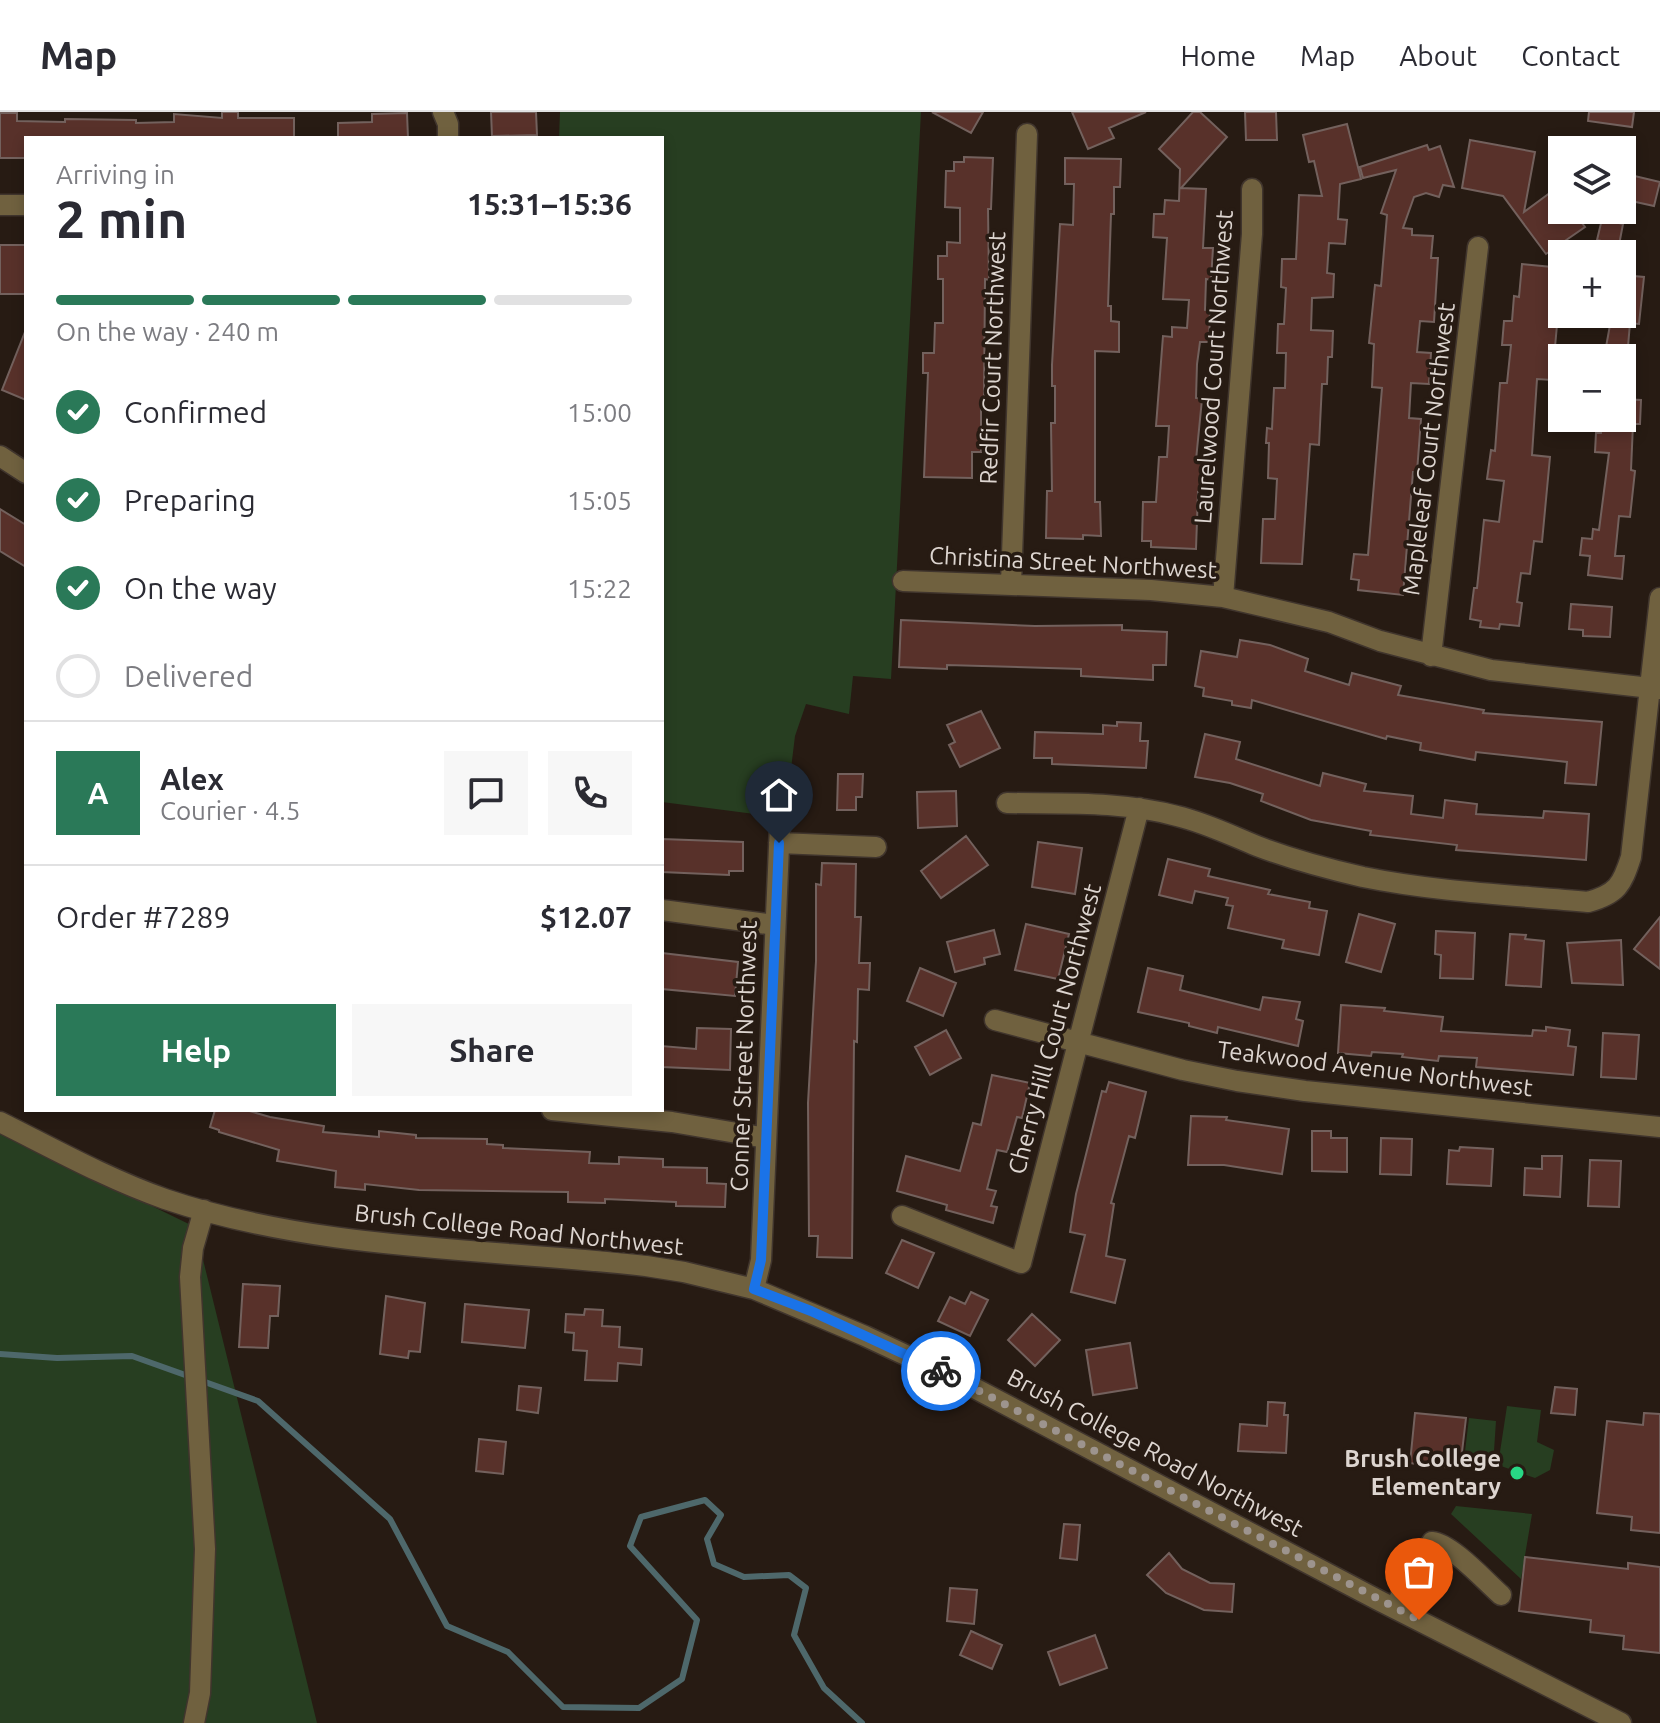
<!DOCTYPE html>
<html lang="en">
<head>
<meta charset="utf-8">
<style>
	:root { --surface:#fff; --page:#f7f7f7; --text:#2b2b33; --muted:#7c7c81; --line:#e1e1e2; --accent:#2a7958 }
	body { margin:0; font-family:Ubuntu,sans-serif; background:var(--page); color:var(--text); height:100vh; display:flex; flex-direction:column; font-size:30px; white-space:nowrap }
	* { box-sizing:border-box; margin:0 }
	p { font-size:26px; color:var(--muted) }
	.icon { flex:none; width:44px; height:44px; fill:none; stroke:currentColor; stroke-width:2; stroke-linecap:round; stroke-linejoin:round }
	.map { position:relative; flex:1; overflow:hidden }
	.panel { position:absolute; left:24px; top:24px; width:640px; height:976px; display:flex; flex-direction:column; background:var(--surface); border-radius:0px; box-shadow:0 4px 12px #0003 }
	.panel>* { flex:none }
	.tools { position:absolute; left:1548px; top:24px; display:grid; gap:16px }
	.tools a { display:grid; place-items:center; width:88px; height:88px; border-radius:0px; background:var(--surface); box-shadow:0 4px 12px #0003; font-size:40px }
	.pin { position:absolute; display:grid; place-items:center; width:68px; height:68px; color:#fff; margin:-82px -34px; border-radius:50% 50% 50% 0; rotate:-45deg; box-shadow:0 0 8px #0007 }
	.pin .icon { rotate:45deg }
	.courier { position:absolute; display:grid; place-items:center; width:80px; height:80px; margin:-40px; border:6px solid #1a73e8; border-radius:50%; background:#fff; color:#222; box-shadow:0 2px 10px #0007 }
	.head em { font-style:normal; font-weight:700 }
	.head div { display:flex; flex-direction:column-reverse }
	.head { display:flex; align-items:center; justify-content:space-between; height:136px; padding:0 32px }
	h1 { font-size:52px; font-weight:700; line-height:60px }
	.bar { display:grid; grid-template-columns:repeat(4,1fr); gap:12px 8px; align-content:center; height:96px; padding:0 32px }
	.bar i { height:10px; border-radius:6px; background:var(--line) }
	.bar .active { background:var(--accent) }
	.bar p { grid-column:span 4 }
	.line { display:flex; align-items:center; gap:20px; padding:0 32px; border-top:2px solid var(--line) }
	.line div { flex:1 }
	.round { display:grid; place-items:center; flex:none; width:84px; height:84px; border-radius:0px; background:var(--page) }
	ol { padding:0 32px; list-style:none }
	li { display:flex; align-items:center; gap:24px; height:88px }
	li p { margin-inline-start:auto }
	li .icon { padding:8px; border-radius:50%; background:var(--accent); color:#fff; stroke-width:4 }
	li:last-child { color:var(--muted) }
	li i { width:44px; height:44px; border:4px solid var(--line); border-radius:50% }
	.primary-button { display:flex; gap:16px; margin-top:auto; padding:16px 32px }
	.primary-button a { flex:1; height:92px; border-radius:0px; background:var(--accent); color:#fff; font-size:32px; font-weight:700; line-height:92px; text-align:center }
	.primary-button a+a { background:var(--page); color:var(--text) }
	header { display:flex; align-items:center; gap:48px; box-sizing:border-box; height:112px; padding:0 40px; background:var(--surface); border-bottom:2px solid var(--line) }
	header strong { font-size:38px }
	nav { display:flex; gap:44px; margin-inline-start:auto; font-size:28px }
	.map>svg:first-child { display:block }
</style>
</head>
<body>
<header>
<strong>Map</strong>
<nav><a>Home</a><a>Map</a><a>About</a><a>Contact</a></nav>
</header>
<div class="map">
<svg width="1660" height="1611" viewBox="0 0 1660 1611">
	<rect width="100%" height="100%" fill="#271b13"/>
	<!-- green -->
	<path fill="#273e21" d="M 560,0 L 921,0 L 891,567 L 853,564 L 849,602 L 806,592 L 795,624 L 785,706 L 662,690 L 662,26 L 559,26 Z
		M 0,1020 L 195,1115 L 317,1611 L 0,1611 Z
		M 1507,1294 L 1541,1298 L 1537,1330 L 1554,1338 L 1550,1358 L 1535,1366 L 1498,1353 Z
		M 1469,1306 L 1496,1309 L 1493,1354 L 1464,1348 Z
		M 1456,1394 L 1532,1402 L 1521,1467 L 1451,1402 Z"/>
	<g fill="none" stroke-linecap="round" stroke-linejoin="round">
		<!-- stream -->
		<path stroke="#4e686b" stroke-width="6" d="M 0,1242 L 57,1246 L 132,1244 L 258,1289 L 390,1407 L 447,1514 L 508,1540 L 563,1595 L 639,1596 L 682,1567 L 697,1508 L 630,1434 L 641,1405 L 705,1388 L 721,1403 L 707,1427 L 714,1452 L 744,1465 L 789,1463 L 806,1476 L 794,1523 L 824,1576 L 862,1611"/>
	</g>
	<!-- building -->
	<path fill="#58312a" stroke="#73615d" stroke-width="2" d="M 222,0 L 238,0 L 238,6 L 294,6 L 294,26 L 26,26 L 26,46 L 0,46 L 0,1 L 17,1 L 17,9 L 65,10 L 65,7 L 136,8 L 136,11 L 174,10 L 174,2 L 222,6 Z
		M 491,0 L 536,0 L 537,23 L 492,24 Z
		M 932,0 L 983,0 L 971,21 Z
		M 1072,0 L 1146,0 L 1109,16 L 1114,26 L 1088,37 Z
		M 1193,0 L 1200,0 L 1227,25 L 1181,76 L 1206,77 L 1203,136 L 1213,136 L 1211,168 L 1206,167 L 1205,198 L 1210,199 L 1209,230 L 1200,230 L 1197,252 L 1196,286 L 1202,287 L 1196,348 L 1203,348 L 1202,381 L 1198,380 L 1196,437 L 1151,435 L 1151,429 L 1142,429 L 1143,390 L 1156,390 L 1159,345 L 1167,345 L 1169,314 L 1156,314 L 1163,224 L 1172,225 L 1172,215 L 1187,216 L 1189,188 L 1163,187 L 1167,126 L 1153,125 L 1154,102 L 1164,102 L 1165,88 L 1179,89 L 1180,57 L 1159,37 Z
		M 1245,0 L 1276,0 L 1277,28 L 1246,28 Z
		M 1589,0 L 1634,0 L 1632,15 L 1588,9 Z
		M 407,1 L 408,26 L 338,26 L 338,11 L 372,10 L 372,2 Z
		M 1347,12 L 1361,67 L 1340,72 L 1338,107 L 1347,108 L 1345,132 L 1329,131 L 1327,161 L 1334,162 L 1333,185 L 1312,186 L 1311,218 L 1333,219 L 1332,245 L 1328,245 L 1327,272 L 1322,272 L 1319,333 L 1310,332 L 1302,452 L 1261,451 L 1263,407 L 1275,407 L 1277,367 L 1268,366 L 1269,331 L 1266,331 L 1267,316 L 1272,317 L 1274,276 L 1285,276 L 1286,241 L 1277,241 L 1278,212 L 1284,212 L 1286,176 L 1281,175 L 1282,147 L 1296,147 L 1299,83 L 1322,84 L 1314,49 L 1309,50 L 1303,23 Z
		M 1470,28 L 1535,40 L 1524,100 L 1562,72 L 1562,98 L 1572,98 L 1585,115 L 1546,142 L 1503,84 L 1462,76 Z
		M 1427,33 L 1429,38 L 1440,34 L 1454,75 L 1443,73 L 1439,85 L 1426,81 L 1414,85 L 1403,116 L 1412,117 L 1412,123 L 1433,124 L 1431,146 L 1438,146 L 1434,210 L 1420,209 L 1417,240 L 1431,241 L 1429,272 L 1411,271 L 1409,306 L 1421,307 L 1417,360 L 1413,360 L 1403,483 L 1358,478 L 1359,468 L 1351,467 L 1354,442 L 1368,443 L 1382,276 L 1372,275 L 1374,232 L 1369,231 L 1375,173 L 1381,174 L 1387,103 L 1381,101 L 1396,58 L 1363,66 L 1360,55 Z
		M 964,45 L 993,46 L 991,97 L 988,97 L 989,168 L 985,167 L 984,289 L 981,289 L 981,340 L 972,340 L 972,366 L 924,365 L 928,261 L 923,261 L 923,241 L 934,241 L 935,211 L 943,211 L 943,167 L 938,167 L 938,144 L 947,144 L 947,130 L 960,131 L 960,96 L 945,95 L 946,59 L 954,59 L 954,50 L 964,50 Z
		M 1065,46 L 1121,47 L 1120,75 L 1114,75 L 1114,102 L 1111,102 L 1108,194 L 1111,194 L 1111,209 L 1119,210 L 1119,240 L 1095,239 L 1095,390 L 1100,390 L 1101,424 L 1083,423 L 1083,427 L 1046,426 L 1047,379 L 1052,379 L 1051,311 L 1055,311 L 1055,274 L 1052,274 L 1052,253 L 1060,112 L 1073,113 L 1074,72 L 1065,72 Z
		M 1622,61 L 1660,70 L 1654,94 L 1622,87 Z
		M 1602,107 L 1623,112 L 1619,133 L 1597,128 Z
		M 0,133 L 26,133 L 26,182 L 0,182 Z
		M 1522,152 L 1562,156 L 1562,202 L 1558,202 L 1552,268 L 1537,267 L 1532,343 L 1550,345 L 1542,430 L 1534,429 L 1530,462 L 1521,461 L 1517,490 L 1522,491 L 1519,514 L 1500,512 L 1499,517 L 1480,515 L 1481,509 L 1470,507 L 1474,476 L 1477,476 L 1484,408 L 1499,410 L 1504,369 L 1487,367 L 1491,338 L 1495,339 L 1500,271 L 1507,271 L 1511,233 L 1502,233 L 1504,209 L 1512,209 L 1514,184 L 1519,185 Z
		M 1622,163 L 1644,165 L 1639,212 L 1630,211 L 1627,246 L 1604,246 L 1612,202 L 1622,202 Z
		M 25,220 L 26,220 L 26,288 L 2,278 Z
		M 1622,287 L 1641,288 L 1640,312 L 1633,312 L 1631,358 L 1635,359 L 1630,405 L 1619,404 L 1615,444 L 1624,444 L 1622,467 L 1588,463 L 1590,444 L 1580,443 L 1582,426 L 1592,427 L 1593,417 L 1599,418 L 1604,379 L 1609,341 L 1595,340 L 1596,321 L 1601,321 L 1602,306 L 1622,306 Z
		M 0,397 L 26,413 L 26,455 L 0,439 Z
		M 1571,492 L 1612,495 L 1610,525 L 1583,524 L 1583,518 L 1569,517 Z
		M 901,508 L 1035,514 L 1122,513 L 1122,518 L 1167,520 L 1166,553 L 1153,553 L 1153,568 L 1081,564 L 1081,557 L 947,553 L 947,557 L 899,555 Z
		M 1240,528 L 1270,533 L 1308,547 L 1305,559 L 1349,573 L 1352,561 L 1401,574 L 1398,583 L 1484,598 L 1483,601 L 1602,610 L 1596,673 L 1565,671 L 1567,650 L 1476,640 L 1475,648 L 1420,638 L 1421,631 L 1387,624 L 1386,627 L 1252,588 L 1251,596 L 1232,593 L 1232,589 L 1203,584 L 1204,576 L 1195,574 L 1201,539 L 1237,545 Z
		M 981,599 L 1000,636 L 960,655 L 949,633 L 955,630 L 947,613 Z
		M 1117,610 L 1141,611 L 1140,629 L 1148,629 L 1146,656 L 1052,652 L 1052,646 L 1034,646 L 1035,620 L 1103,622 L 1103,613 L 1117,614 Z
		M 1205,622 L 1240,630 L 1236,647 L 1320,674 L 1323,661 L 1366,672 L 1364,679 L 1413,684 L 1411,702 L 1443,706 L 1445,688 L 1477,692 L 1476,702 L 1543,706 L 1544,699 L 1589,702 L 1586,748 L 1456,738 L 1457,733 L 1370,723 L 1371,719 L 1311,708 L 1261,689 L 1263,682 L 1230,671 L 1195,665 Z
		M 838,662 L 863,662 L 862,685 L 856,685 L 856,698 L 837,698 Z
		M 956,679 L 957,714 L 918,716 L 917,680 Z
		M 966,724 L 988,753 L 941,786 L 921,759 Z
		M 662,727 L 743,730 L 743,759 L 729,759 L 729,763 L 662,760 Z
		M 1038,730 L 1082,736 L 1075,782 L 1032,775 Z
		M 1168,747 L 1210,757 L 1208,764 L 1270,778 L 1268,782 L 1310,790 L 1309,796 L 1327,799 L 1319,843 L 1282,836 L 1284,828 L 1228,816 L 1233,794 L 1226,793 L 1228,786 L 1195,779 L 1192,791 L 1159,783 Z
		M 822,751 L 856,752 L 855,805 L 861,805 L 859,851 L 870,851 L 869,878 L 858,877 L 857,930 L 854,929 L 852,1146 L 817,1145 L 818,1124 L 809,1124 L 808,991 L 816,849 L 816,772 L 821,773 Z
		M 1359,802 L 1395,812 L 1381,860 L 1346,850 Z
		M 1660,805 L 1660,857 L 1634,837 Z
		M 1026,812 L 1069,822 L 1058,867 L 1015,858 Z
		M 994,818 L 1000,842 L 984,846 L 985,852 L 955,860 L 947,830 Z
		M 1436,819 L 1475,821 L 1473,867 L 1440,866 L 1441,843 L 1435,842 Z
		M 1510,822 L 1526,823 L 1525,827 L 1544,829 L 1541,875 L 1506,873 Z
		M 1621,828 L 1623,873 L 1572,871 L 1567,831 Z
		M 662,841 L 738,850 L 735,884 L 662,877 Z
		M 920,856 L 956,871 L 943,904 L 907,889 Z
		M 1148,856 L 1183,864 L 1180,878 L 1260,898 L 1263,885 L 1300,890 L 1296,907 L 1303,909 L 1298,934 L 1218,915 L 1217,921 L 1189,914 L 1189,911 L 1138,900 Z
		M 1341,893 L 1385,896 L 1384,899 L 1443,905 L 1441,919 L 1532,924 L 1533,918 L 1546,919 L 1546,915 L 1570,918 L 1568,934 L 1576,935 L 1573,963 L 1476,955 L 1477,946 L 1439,944 L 1438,949 L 1402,945 L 1403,942 L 1372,940 L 1371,944 L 1338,941 Z
		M 697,916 L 731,917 L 730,958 L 662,955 L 662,934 L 696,937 Z
		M 946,918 L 961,946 L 930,963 L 915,935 Z
		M 1603,921 L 1639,923 L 1636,967 L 1601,965 Z
		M 992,963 L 1030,971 L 1022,1006 L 1017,1005 L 1007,1040 L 997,1038 L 987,1077 L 996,1079 L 991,1094 L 997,1095 L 993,1111 L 946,1098 L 947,1093 L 897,1079 L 906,1044 L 960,1059 L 973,1011 L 981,1013 Z
		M 1109,970 L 1146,980 L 1135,1026 L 1129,1024 L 1111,1091 L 1114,1092 L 1106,1144 L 1125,1148 L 1115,1191 L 1071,1180 L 1085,1123 L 1070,1120 L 1076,1082 L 1102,979 L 1106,980 Z
		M 215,998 L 246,998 L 270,1005 L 324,1014 L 323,1020 L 379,1025 L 379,1019 L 416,1023 L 416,1026 L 487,1027 L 487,1032 L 503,1033 L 503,1036 L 590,1040 L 589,1051 L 619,1052 L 619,1045 L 663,1047 L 663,1055 L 707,1056 L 707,1071 L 726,1072 L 725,1095 L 676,1094 L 676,1090 L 605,1087 L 605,1091 L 568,1090 L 568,1080 L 419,1078 L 365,1072 L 365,1078 L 335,1075 L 336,1059 L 277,1049 L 279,1038 L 219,1020 L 219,1018 L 210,1015 Z
		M 1191,1004 L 1227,1005 L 1226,1008 L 1289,1017 L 1282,1062 L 1224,1053 L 1188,1053 Z
		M 1312,1019 L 1331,1019 L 1331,1026 L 1347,1026 L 1347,1060 L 1312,1059 Z
		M 1381,1026 L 1412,1027 L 1411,1063 L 1380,1062 Z
		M 1460,1035 L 1493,1037 L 1491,1074 L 1447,1072 L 1449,1038 L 1459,1039 Z
		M 1542,1044 L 1562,1044 L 1560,1085 L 1524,1083 L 1525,1056 L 1542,1057 Z
		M 1590,1048 L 1621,1049 L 1619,1095 L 1588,1094 Z
		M 902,1128 L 934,1141 L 918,1176 L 886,1161 Z
		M 243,1172 L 280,1174 L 278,1204 L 270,1204 L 268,1236 L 239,1235 Z
		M 971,1180 L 988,1188 L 970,1224 L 938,1209 L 950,1185 L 965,1192 Z
		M 386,1184 L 425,1191 L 420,1240 L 409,1239 L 408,1246 L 380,1242 Z
		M 465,1192 L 529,1198 L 525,1236 L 462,1230 Z
		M 585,1197 L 603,1198 L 602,1214 L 620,1215 L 619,1235 L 642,1237 L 641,1253 L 618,1251 L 617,1269 L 585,1268 L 587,1239 L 573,1238 L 574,1221 L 565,1220 L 566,1202 L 584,1203 Z
		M 1032,1202 L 1060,1228 L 1035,1254 L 1008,1228 Z
		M 1130,1231 L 1137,1276 L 1093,1283 L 1086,1238 Z
		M 519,1274 L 541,1276 L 538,1301 L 517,1298 Z
		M 1555,1275 L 1577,1277 L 1575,1303 L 1551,1301 Z
		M 1268,1290 L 1285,1291 L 1284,1303 L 1288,1303 L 1286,1341 L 1238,1339 L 1240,1312 L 1267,1314 Z
		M 1415,1301 L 1466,1306 L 1460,1357 L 1410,1351 Z
		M 1644,1301 L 1660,1302 L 1660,1421 L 1631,1418 L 1632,1405 L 1597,1401 L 1607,1309 L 1643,1313 Z
		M 479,1327 L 506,1330 L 503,1362 L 476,1359 Z
		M 1064,1412 L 1080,1413 L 1077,1448 L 1060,1446 Z
		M 1169,1441 L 1182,1457 L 1210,1471 L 1234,1472 L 1232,1500 L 1204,1498 L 1166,1481 L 1147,1463 Z
		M 1525,1445 L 1628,1457 L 1628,1451 L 1660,1455 L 1660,1541 L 1623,1537 L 1624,1524 L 1590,1520 L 1591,1508 L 1519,1499 Z
		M 950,1476 L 977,1478 L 974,1512 L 947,1509 Z
		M 971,1519 L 1002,1533 L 992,1557 L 960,1543 Z
		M 1095,1523 L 1107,1556 L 1060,1573 L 1048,1540 Z"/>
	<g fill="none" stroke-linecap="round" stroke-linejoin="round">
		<defs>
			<path id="minor" d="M 443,0 L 448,12 L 448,26
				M 0,93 L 26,93
				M 0,344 L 26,361
				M 903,469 L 1151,478 L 1223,485 L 1329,510 L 1380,529 L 1491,558 L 1660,577
				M 1011,472 L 1027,22
				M 1223,485 L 1252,122 L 1252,77
				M 1431,544 L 1478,135
				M 1007,691 C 1064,692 1122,689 1177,704 C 1206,711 1230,723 1257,734 C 1291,747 1328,757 1363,765 C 1437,780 1513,783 1588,790 C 1617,782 1622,773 1631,745 L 1660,486
				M 779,731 L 876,735
				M 662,798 L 775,813
				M 995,908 L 1183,958 L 1237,969 L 1305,979 L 1660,1015
				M 552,998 L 672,1010 L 766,1026
				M 0,1010 C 54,1037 108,1067 165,1087 C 319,1139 486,1136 646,1154 L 684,1160 L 754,1177 L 865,1224 L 959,1268 L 1378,1488 L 1621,1611
				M 902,1104 L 1021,1151 L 1139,696
				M 754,1177 L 761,1148 L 780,712
				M 1394,1496 L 1432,1430 C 1452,1432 1485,1469 1501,1483
				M 194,1611 L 200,1581 L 205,1437 L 190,1165 L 193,1136 L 204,1098"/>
		</defs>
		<!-- minor casing -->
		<use href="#minor" stroke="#40352d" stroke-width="23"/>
		<!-- minor -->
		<use href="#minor" stroke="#70613f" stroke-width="20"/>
	</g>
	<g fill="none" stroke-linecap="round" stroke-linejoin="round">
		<!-- done -->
		<path stroke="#9d948e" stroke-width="8" stroke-dasharray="0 14.4" d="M 941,1259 L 1419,1508"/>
		<!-- route -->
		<path stroke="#1a73e8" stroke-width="10" d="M 779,731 L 761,1148 L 754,1177 L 811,1199 L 941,1259"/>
	</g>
	<!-- markers -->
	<circle fill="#28d885" stroke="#271b13" stroke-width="3" cx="1517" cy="1361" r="8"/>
	<g text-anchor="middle" stroke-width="7" stroke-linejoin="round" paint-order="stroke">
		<!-- street labels -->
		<g font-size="24" fill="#ddd5d0" stroke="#271b13">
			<text transform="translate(993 246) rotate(-88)" y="8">Redfir Court Northwest</text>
			<text transform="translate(1214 255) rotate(-86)" y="8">Laurelwood Court Northwest</text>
			<text transform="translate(1429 337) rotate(-83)" y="8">Mapleleaf Court Northwest</text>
			<text transform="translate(1073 451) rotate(3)" y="8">Christina Street Northwest</text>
			<text transform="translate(1055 917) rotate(-75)" y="8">Cherry Hill Court Northwest</text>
			<text transform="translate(744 944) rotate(-88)" y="8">Conner Street Northwest</text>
			<text transform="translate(1375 957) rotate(7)" y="8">Teakwood Avenue Northwest</text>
			<text transform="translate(519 1118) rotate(6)" y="8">Brush College Road Northwest</text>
			<text transform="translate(1155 1341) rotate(28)" y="8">Brush College Road Northwest</text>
		</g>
		<!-- poi labels -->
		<g font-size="24" font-weight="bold" fill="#ddd5d0" stroke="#271b13" text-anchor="end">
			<text x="1501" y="1355">Brush College<tspan x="1501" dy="28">Elementary</tspan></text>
		</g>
	</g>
</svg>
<div class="tools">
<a><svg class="icon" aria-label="layers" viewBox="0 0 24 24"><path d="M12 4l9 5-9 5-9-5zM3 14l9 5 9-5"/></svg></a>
<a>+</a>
<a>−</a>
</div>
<div class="pin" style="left:1419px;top:1508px;background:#ea580c"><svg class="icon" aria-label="bag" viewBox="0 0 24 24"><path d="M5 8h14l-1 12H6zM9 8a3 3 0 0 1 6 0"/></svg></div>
<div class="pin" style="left:779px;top:731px;background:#1f2937"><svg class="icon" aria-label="home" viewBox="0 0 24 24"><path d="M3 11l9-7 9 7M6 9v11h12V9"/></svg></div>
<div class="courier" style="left:941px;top:1259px"><svg class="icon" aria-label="bike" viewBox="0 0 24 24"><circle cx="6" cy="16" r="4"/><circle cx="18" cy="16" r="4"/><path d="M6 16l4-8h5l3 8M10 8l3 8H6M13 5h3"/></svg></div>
<section class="panel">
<div class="head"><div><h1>2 min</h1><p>Arriving in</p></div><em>15:31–15:36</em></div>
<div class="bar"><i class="active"></i><i class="active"></i><i class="active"></i><i></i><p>On the way · 240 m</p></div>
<ol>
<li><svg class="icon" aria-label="check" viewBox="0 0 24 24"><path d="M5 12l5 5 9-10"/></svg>Confirmed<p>15:00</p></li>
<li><svg class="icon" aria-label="check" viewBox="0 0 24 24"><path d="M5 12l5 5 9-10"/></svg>Preparing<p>15:05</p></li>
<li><svg class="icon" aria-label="check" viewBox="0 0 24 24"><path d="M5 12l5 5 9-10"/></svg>On the way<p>15:22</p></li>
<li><i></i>Delivered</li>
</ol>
<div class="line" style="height:144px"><b class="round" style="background:var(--accent);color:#fff">A</b><div><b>Alex</b><p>Courier · 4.5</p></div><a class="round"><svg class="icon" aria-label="chat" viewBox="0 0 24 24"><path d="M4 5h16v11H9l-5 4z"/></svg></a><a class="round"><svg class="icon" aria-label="phone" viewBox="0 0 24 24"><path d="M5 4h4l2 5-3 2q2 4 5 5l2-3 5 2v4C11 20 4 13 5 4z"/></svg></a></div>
<div class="line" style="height:104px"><div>Order #7289</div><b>$12.07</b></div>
<div class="primary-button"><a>Help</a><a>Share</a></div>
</section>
</div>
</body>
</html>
